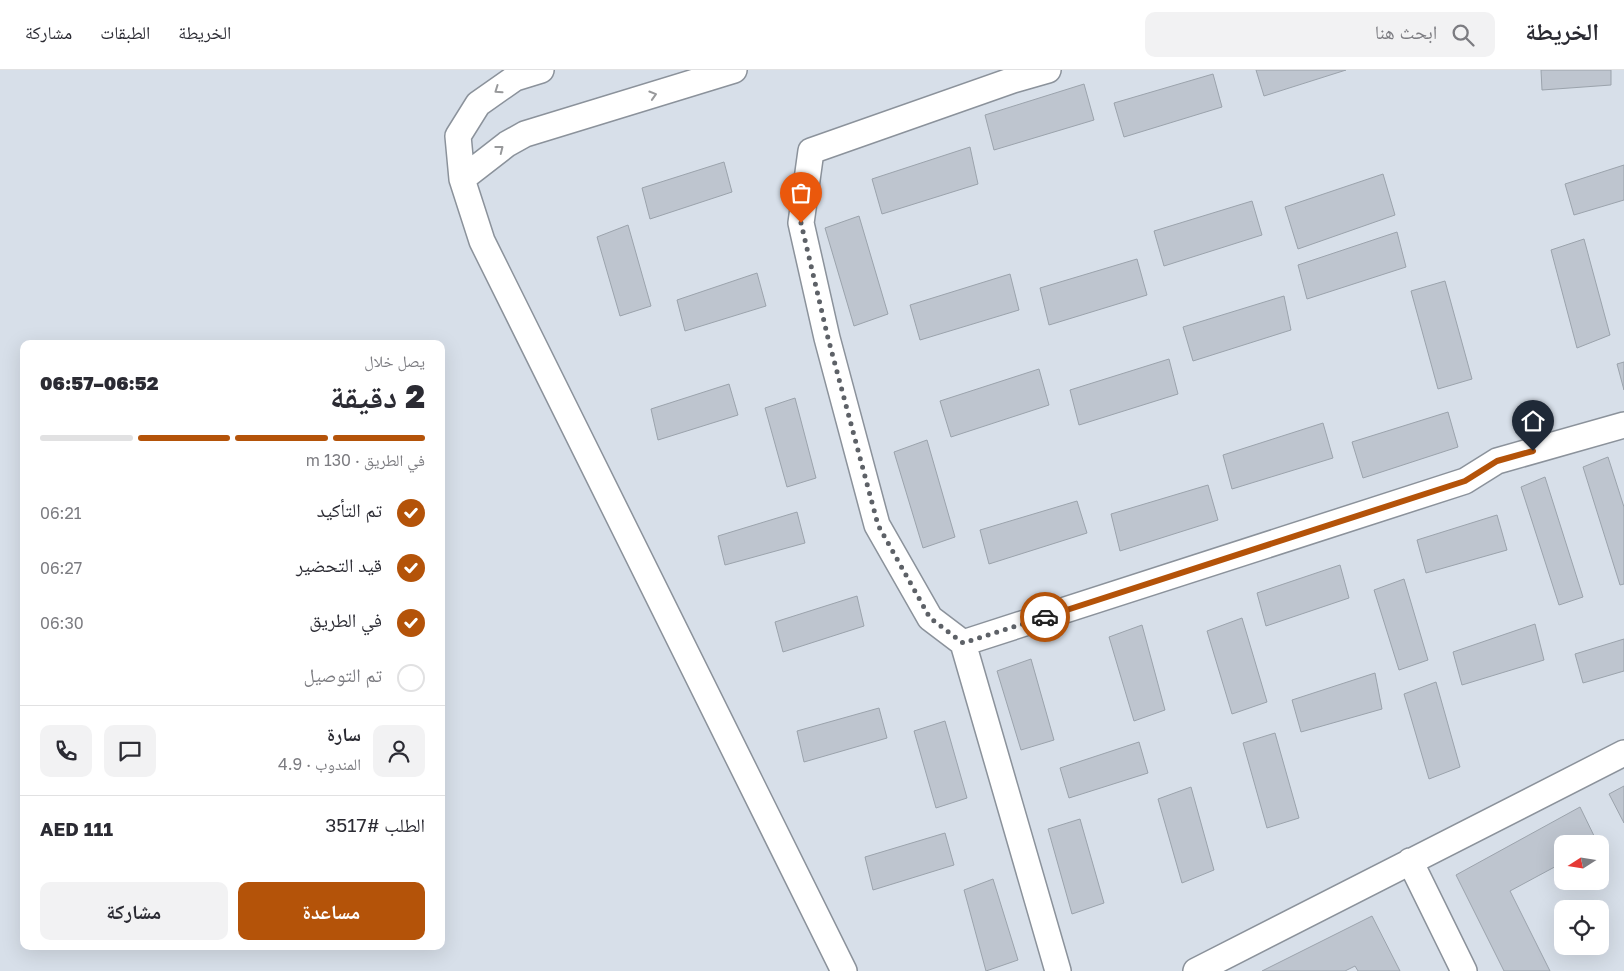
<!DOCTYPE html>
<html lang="ar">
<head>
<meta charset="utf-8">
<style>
	:root { --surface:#fff; --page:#f2f2f3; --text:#2b2b33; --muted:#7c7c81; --line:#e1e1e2; --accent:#b45309 }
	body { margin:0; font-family:"Golos Text","Noto Naskh Arabic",sans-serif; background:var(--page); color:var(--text); direction:rtl; height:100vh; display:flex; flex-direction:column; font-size:19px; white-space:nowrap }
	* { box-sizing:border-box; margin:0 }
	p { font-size:16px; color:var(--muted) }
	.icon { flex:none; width:28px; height:28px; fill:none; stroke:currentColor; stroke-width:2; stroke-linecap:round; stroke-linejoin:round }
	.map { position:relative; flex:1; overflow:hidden; direction:ltr }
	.details { position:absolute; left:20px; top:270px; width:425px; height:610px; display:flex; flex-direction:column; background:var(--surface); border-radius:10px; box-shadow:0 5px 20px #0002; direction:rtl }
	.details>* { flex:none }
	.needle { width:32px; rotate:258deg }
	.fabs { position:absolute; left:1554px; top:765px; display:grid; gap:10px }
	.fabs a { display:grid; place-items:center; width:55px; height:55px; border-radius:10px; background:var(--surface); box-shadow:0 5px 20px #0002; font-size:25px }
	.pin { position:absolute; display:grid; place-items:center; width:42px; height:42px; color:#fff; margin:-51px -21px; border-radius:50% 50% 50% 0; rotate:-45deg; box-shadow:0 0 5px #0007 }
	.pin .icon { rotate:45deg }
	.courier { position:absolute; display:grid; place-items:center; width:50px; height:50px; margin:-25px; border:4px solid #b45309; border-radius:50%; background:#fff; color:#222; box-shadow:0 1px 6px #0007 }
	.overview em { font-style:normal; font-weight:800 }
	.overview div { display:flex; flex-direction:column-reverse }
	.overview { display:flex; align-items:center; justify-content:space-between; height:85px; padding:0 20px }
	h1 { font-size:32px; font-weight:800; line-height:38px }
	.bar { display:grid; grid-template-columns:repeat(4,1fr); gap:8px 5px; align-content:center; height:60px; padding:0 20px }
	.bar i { height:6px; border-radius:4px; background:var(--line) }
	.bar .on { background:var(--accent) }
	.bar p { grid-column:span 4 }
	.line { display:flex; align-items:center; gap:12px; padding:0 20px; border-top:1px solid var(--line) }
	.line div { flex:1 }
	.round { display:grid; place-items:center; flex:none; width:52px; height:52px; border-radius:10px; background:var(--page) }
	ol { padding:0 20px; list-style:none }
	li { display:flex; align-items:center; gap:15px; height:55px }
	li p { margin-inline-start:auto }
	li .icon { padding:5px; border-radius:50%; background:var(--accent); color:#fff; stroke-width:4 }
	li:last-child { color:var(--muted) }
	li i { width:28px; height:28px; border:2px solid var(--line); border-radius:50% }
	.primary-button { display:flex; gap:10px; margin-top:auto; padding:10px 20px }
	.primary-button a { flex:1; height:58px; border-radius:10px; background:var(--accent); color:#fff; font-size:20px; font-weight:800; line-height:58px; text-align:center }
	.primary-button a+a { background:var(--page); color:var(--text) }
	header { display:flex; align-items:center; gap:30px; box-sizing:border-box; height:70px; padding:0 25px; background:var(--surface); border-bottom:1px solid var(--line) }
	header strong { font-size:24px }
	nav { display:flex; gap:28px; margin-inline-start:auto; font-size:18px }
	.search { width:350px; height:45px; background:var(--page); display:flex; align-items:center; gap:12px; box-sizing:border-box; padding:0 18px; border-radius:10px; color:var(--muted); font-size:19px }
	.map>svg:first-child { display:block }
</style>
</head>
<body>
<header>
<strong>الخريطة</strong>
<div class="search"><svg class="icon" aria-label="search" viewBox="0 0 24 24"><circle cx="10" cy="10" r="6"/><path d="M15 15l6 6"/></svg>ابحث هنا</div>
<nav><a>الخريطة</a><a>الطبقات</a><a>مشاركة</a></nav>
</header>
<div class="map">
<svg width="1624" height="901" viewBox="0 0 1624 901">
	<rect width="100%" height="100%" fill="#d7dfe9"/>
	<!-- building -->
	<path fill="#bec5cf" stroke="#9ba3ac" d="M 1256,0 L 1346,0 L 1264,26 Z
		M 1541,0 L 1611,0 L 1611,15 L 1542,20 Z
		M 1213,4 L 1222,37 L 1124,67 L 1114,33 Z
		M 1084,14 L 1094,50 L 994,80 L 985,45 Z
		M 970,77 L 978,114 L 882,144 L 872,109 Z
		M 724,92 L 732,122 L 650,149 L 642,118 Z
		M 1624,95 L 1624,130 L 1574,145 L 1565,114 Z
		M 1383,104 L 1395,145 L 1298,179 L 1285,137 Z
		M 1252,131 L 1262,165 L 1164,196 L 1154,161 Z
		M 859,146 L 888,244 L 854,256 L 825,158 Z
		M 628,155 L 651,236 L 620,246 L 597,167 Z
		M 1397,162 L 1406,197 L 1307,229 L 1298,195 Z
		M 1584,169 L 1610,265 L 1577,278 L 1551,180 Z
		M 1137,189 L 1147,225 L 1049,255 L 1040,218 Z
		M 757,203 L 766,236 L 685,261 L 677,230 Z
		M 1010,204 L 1019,240 L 920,270 L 910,235 Z
		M 1445,211 L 1472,309 L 1438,319 L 1411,221 Z
		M 1284,226 L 1291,260 L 1193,291 L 1183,257 Z
		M 1169,289 L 1178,324 L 1079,355 L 1070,320 Z
		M 1624,292 L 1624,320 L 1617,294 Z
		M 1039,299 L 1049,335 L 951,367 L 940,331 Z
		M 729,314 L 738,345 L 658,370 L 651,339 Z
		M 795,328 L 816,408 L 787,417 L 765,338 Z
		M 1448,342 L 1458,377 L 1363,408 L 1352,372 Z
		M 1323,353 L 1333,388 L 1232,419 L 1223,385 Z
		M 927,370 L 955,467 L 923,478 L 894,382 Z
		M 1608,387 L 1624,437 L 1624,514 L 1620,515 L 1583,397 Z
		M 1545,407 L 1583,527 L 1559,535 L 1521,417 Z
		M 1208,415 L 1218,450 L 1120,481 L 1111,444 Z
		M 1077,431 L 1087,463 L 989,494 L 980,460 Z
		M 797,442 L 805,473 L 725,495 L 718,466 Z
		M 1497,445 L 1507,480 L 1426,503 L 1417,470 Z
		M 1340,495 L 1349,528 L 1266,556 L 1257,523 Z
		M 1404,509 L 1428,590 L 1399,600 L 1374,520 Z
		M 857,526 L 864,556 L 783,582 L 775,552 Z
		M 1242,548 L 1267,632 L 1232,644 L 1207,561 Z
		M 1535,554 L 1544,590 L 1462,615 L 1453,582 Z
		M 1142,555 L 1165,640 L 1134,651 L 1109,567 Z
		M 1624,569 L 1624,601 L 1583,613 L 1575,584 Z
		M 1031,589 L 1054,670 L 1021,680 L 997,601 Z
		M 1375,603 L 1382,639 L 1301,662 L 1292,630 Z
		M 1436,612 L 1460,697 L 1429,709 L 1404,624 Z
		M 879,638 L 887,668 L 804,692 L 797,661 Z
		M 945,651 L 967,728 L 936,738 L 914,661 Z
		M 1275,663 L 1299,748 L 1267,758 L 1243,673 Z
		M 1139,672 L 1148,703 L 1069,728 L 1060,698 Z
		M 1624,716 L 1624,753 L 1609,724 Z
		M 1191,717 L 1214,800 L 1182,813 L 1158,729 Z
		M 1580,737 L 1598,774 L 1562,774 L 1562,793 L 1510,821 L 1550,901 L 1504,901 L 1456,805 Z
		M 1080,749 L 1104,833 L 1072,844 L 1048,759 Z
		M 945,763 L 954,795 L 873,820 L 865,787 Z
		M 993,809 L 1018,890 L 986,901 L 964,820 Z
		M 1372,846 L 1400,901 L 1358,901 L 1355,896 L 1345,901 L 1262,901 Z"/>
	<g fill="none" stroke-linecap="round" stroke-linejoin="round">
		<defs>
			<path id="minor" d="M 541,0 L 515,8 L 478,34 L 458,66 L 462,109 L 482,171 L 844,901
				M 1048,0 L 1013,10 L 811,81 L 801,153 L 827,268 L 877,455 L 930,548 L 963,573 L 1465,411 L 1497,391 L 1624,355
				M 462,109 L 507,74 L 525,64 L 734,0
				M 963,573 L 1058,901
				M 1410,791 L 1464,901
				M 1196,901 L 1624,683"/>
		</defs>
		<!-- minor casing -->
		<use href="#minor" stroke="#8b929b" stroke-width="28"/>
		<!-- minor -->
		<use href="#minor" stroke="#fff" stroke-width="25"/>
	</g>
	<!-- one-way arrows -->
	<defs><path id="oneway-chevron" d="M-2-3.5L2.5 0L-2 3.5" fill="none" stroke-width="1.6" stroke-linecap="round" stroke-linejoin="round" transform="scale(1.25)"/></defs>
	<g stroke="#98999b">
		<use href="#oneway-chevron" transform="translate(498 20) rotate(145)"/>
		<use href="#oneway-chevron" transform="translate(653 25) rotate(-17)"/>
		<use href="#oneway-chevron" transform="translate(500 79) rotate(-38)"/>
	</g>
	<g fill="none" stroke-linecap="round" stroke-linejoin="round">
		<!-- done -->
		<path stroke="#5d6167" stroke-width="5" stroke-dasharray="0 9" d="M 801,153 L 828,268 L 878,455 L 930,548 L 963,573 L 1045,547"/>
		<!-- route -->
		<path stroke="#b45309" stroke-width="6" d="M 1045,547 L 1465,411 L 1497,391 L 1533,381"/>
	</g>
</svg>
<div class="fabs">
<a><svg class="needle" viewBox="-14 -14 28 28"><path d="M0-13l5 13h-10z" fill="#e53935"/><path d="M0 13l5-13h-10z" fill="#7c7c81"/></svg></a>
<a><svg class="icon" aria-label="locate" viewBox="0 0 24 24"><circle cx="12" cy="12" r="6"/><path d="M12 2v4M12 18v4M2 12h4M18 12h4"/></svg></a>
</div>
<div class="pin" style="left:801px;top:153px;background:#ea580c"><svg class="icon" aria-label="bag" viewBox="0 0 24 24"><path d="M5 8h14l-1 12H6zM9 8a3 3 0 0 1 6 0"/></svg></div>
<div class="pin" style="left:1533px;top:381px;background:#1f2937"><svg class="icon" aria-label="home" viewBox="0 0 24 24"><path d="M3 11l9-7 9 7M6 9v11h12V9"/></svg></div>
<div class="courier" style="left:1045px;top:547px"><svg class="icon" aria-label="car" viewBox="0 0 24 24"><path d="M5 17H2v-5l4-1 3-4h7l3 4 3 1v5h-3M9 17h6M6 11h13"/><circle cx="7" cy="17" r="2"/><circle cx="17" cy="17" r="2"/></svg></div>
<section class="details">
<div class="overview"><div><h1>2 دقيقة</h1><p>يصل خلال</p></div><em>06:52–06:57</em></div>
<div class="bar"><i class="on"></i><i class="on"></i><i class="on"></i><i></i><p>في الطريق · 130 m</p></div>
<ol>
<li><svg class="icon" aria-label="check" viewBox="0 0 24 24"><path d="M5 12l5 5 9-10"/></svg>تم التأكيد<p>06:21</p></li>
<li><svg class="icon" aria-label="check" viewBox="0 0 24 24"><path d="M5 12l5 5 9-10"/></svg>قيد التحضير<p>06:27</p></li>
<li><svg class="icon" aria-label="check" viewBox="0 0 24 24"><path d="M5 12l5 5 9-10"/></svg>في الطريق<p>06:30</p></li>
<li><i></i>تم التوصيل</li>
</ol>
<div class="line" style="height:90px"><a class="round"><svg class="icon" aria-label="person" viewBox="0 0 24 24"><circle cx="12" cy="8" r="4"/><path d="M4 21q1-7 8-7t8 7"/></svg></a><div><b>سارة</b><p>المندوب · 4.9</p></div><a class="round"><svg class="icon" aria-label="chat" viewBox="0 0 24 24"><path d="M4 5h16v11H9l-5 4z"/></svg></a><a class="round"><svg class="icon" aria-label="phone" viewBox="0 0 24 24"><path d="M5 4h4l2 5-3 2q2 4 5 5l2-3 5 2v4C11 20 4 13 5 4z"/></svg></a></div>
<div class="line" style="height:65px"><div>الطلب #3517</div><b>AED 111</b></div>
<div class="primary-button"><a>مساعدة</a><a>مشاركة</a></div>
</section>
</div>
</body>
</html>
